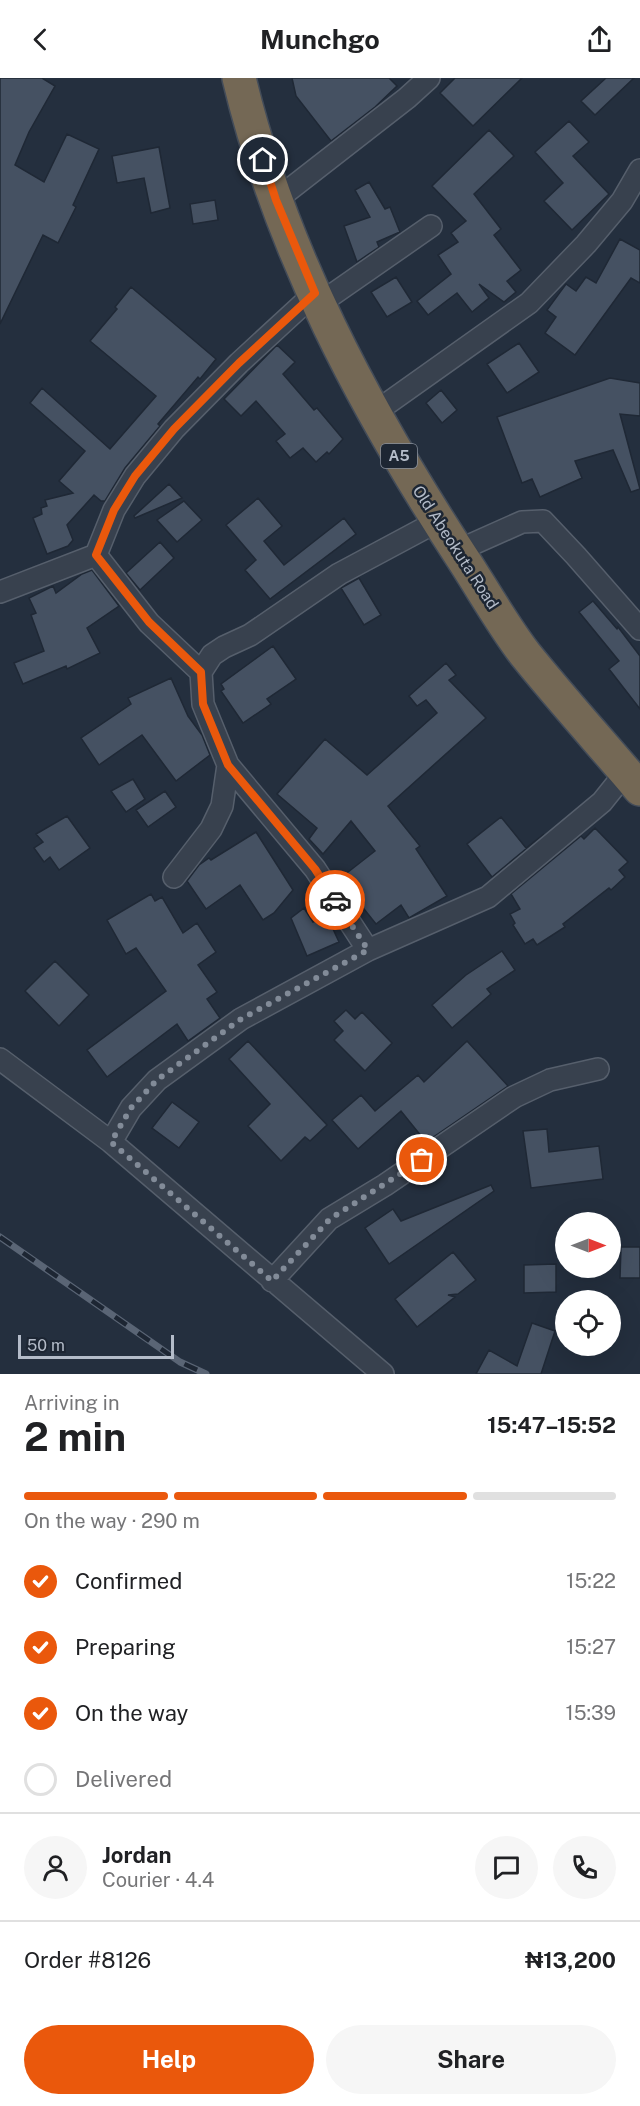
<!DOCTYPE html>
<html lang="en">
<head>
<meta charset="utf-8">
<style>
	:root { --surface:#fff; --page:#f6f6f6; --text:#202124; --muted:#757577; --line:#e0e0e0; --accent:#ea580c }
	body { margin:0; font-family:"Public Sans",sans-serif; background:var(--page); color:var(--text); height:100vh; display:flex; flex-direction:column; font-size:22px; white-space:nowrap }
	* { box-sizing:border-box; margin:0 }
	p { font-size:20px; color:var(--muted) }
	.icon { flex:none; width:33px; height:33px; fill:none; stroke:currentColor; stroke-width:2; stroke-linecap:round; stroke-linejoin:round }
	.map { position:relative; height:1296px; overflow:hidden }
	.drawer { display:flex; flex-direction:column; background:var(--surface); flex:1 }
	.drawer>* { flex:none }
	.needle { width:39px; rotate:90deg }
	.fabs { position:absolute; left:555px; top:1134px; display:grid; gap:12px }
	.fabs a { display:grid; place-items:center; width:66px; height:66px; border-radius:50%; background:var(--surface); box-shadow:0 6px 24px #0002; font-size:30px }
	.scale { position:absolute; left:18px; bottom:15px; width:156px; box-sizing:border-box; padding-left:6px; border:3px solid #b4bcc9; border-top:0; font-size:16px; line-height:21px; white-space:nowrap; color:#b4bcc9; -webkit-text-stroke:4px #1d2633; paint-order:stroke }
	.pin { position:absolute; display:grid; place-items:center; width:51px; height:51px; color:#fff; margin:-26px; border:3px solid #fff; border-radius:50%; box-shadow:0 2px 6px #0007 }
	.courier { position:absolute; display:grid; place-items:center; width:60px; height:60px; margin:-30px; border:4px solid #ea580c; border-radius:50%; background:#fff; color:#222; box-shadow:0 2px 8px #0007 }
	.summary em { font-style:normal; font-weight:700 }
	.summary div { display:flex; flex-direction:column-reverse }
	.summary { display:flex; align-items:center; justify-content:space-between; height:102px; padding:0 24px }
	h1 { font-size:39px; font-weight:700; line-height:45px }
	.bar { display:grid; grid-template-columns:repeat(4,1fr); gap:9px 6px; align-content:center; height:72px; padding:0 24px }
	.bar i { height:8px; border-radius:4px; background:var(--line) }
	.bar .selected { background:var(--accent) }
	.bar p { grid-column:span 4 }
	.line { display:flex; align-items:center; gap:15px; padding:0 24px; border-top:2px solid var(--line) }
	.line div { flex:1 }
	.round { display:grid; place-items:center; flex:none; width:63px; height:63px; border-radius:32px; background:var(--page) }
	ol { padding:0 24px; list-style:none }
	li { display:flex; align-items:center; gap:18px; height:66px }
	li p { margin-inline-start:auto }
	li .icon { padding:6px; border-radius:50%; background:var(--accent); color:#fff; stroke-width:4 }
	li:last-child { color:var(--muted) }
	li i { width:33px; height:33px; border:3px solid var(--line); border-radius:50% }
	.action { display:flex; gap:12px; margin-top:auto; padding:12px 24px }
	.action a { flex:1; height:69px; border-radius:36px; background:var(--accent); color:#fff; font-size:24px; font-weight:700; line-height:69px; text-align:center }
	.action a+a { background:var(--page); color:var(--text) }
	header { display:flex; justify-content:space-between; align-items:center; height:78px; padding:0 24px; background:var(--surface); font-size:27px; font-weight:700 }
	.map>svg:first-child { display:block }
</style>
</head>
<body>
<header><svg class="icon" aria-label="back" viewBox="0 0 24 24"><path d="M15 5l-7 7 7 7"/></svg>Munchgo<svg class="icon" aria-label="share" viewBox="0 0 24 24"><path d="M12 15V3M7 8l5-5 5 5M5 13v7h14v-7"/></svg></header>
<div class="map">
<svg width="640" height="1296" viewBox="0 0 640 1296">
	<rect width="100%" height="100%" fill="#242f3e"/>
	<!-- building -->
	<path fill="#455162" stroke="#1f2835" stroke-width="1.5" d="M 0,0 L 42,0 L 55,8 L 29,54 L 15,87 L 44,104 L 67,56 L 99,71 L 73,127 L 76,129 L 58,165 L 43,157 L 0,246 Z
		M 292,0 L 389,0 L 397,8 L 375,29 L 331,63 L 296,18 Z
		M 455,0 L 522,0 L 473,48 L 440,15 Z
		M 606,0 L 634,0 L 595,37 L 581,23 Z
		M 569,43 L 589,64 L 573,78 L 609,116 L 572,152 L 544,123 L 563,105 L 535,74 Z
		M 489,52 L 514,78 L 474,116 L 501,151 L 494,157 L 521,192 L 507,203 L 516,214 L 504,224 L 479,206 L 489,220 L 472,234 L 457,215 L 428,237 L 417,223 L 451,196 L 438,177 L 458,164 L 451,155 L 466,143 L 432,108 Z
		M 159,69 L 170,130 L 151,135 L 144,100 L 117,105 L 112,78 Z
		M 369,104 L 385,131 L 390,129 L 400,154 L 377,164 L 379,169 L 357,184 L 344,148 L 370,139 L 355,112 Z
		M 215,122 L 218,142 L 193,146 L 190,126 Z
		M 620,161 L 640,172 L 640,205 L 631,200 L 575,277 L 545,255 L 556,239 L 547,232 L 566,206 L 576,213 L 586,199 L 596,205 Z
		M 396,199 L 412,224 L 387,239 L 371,214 Z
		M 131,209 L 216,281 L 200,301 L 198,299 L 158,346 L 160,348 L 125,390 L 105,423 L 101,423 L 94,417 L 67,447 L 73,462 L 68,468 L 47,476 L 33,440 L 42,436 L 41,430 L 47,428 L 45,422 L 73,415 L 59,403 L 85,373 L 30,325 L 42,310 L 110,371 L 156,318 L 90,263 L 117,231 L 115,229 Z
		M 519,265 L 539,294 L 507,315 L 487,286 Z
		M 277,267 L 295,284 L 283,296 L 314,332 L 317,330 L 343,361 L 329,376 L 327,374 L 316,384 L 303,370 L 290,380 L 276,363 L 285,356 L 256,323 L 241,338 L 224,321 Z
		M 610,300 L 640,305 L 640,338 L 620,336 L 640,411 L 631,414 L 613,372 L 575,383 L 582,400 L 540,419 L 532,401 L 522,405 L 497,339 Z
		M 441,312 L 457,332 L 442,345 L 426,325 Z
		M 169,406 L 182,420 L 135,440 L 134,438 Z
		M 258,420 L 282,448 L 264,463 L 284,487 L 344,440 L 356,456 L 270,521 L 245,492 L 256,482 L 226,447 Z
		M 184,423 L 202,442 L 177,464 L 157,442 Z
		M 160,464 L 174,480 L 140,512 L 126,495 Z
		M 92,492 L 119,528 L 87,550 L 100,575 L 67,591 L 66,588 L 23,606 L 14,585 L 44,573 L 31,537 L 36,535 L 29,520 L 53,508 L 56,515 L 82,496 Z
		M 359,500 L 381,537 L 364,547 L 341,510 Z
		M 593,523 L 617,551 L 618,549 L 640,578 L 640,631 L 609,591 L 619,583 L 579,534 Z
		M 273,568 L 296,601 L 267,621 L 271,626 L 243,645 L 221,613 L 224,611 L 221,606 Z
		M 446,585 L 456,597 L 449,602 L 486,640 L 388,728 L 420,768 L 416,771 L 447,818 L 409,840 L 401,827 L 376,846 L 360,826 L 364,824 L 343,798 L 375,773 L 351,743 L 323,776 L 309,761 L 317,750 L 277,716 L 325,661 L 367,697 L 437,635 L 426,622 L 417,628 L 409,618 Z
		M 171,600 L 188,638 L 202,657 L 210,677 L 176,703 L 142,657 L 99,687 L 81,660 L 131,626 L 128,620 Z
		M 133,701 L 145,721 L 126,734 L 111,713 Z
		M 165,713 L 176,729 L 148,749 L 136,732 Z
		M 67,738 L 90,770 L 59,792 L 50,779 L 44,784 L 34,770 L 43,764 L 36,756 Z
		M 501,739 L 526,770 L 544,756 L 492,799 L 467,766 Z
		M 595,750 L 628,784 L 619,792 L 625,799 L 611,812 L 609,810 L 563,846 L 565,849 L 537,867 L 533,861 L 525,866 L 513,847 L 515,845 L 510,836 L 520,831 L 511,816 L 581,758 L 584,761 Z
		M 256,754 L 293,812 L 274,835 L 263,842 L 240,807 L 206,831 L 187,803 L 199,787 L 209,780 L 211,782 Z
		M 151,816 L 155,823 L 162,819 L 183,855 L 197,845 L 216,874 L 198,887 L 217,914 L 207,921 L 220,940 L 188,963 L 177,946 L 107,999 L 87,972 L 166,913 L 136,870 L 126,876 L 107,842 Z
		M 304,830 L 313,844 L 327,838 L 339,864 L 307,878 L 291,840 Z
		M 502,873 L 515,892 L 487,911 L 491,916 L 452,950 L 432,927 L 466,897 Z
		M 55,883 L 89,917 L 59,948 L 25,913 Z
		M 346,932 L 355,941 L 362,934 L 392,965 L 365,993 L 334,962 L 343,953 L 334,943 Z
		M 248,963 L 327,1047 L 310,1063 L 305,1059 L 281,1083 L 248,1048 L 270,1026 L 229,981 Z
		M 467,963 L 508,1008 L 426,1064 L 401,1033 L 358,1071 L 332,1042 L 361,1017 L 375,1033 L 418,997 L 424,1004 Z
		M 172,1024 L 199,1044 L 179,1070 L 152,1050 Z
		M 547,1051 L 549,1074 L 599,1068 L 603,1101 L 531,1110 L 523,1053 Z
		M 491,1107 L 494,1113 L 389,1186 L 365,1150 L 393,1131 L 401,1143 Z
		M 621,1169 L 640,1169 L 640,1200 L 620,1200 Z
		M 453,1174 L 476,1202 L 458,1216 L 448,1217 L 455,1219 L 417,1249 L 395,1221 Z
		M 556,1186 L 556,1214 L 524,1215 L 524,1187 Z
		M 532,1245 L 555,1253 L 541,1296 L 476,1296 L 489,1272 L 517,1288 Z"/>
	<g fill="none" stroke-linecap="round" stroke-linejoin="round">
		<defs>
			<path id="street" d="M 276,122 L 407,20 L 429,0
				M 319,226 L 431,148
				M 374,335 L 529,225 L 586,166 L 622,123 L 640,92
				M 457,473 L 522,444 L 543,443 L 576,478 L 640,551
				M 96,477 L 149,545 L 201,594
				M 0,514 L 96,477 L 114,432 L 135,398 L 174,351 L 239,285 L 315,215
				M 228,687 L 315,791 L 368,872
				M 174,799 L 211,751 L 222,728 L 228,687 L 203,626 L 201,594 L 212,577 L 224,569 L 250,557 L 339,496 L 438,443
				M 0,981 L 111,1064 L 383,1296
				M 111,1064 L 131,1030 L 157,1002 L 241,941 L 368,872 L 488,819 L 602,724 L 626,694
				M 272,1203 L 329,1141 L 385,1107 L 514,1019 L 550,1002 L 598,991"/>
			<path id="highway" d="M 239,0 C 280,172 365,331 461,478 C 482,510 502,546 525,576 C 562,622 602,666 640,711"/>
		</defs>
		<!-- street casing -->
		<use href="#street" stroke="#565f6c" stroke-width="24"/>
		<!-- highway casing -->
		<use href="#highway" stroke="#434c59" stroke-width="36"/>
		<!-- street -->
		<use href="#street" stroke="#38414e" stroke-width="21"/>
		<!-- highway -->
		<use href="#highway" stroke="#746855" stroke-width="33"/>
		<defs>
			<path id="rail" d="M 0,1159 L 180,1284 L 206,1296"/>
		</defs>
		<!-- rail casing -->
		<use href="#rail" stroke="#5a6575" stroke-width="7"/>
		<!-- rail -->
		<use href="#rail" stroke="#1d2633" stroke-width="4.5" stroke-dasharray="14" stroke-linecap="butt"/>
	</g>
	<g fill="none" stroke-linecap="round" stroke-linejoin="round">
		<!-- done -->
		<path stroke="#828b98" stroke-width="6" stroke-dasharray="0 10.8" d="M 335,822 L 368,872 L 241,941 L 157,1002 L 131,1030 L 111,1064 L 272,1203 L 330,1141 L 422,1082"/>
		<!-- route -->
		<path stroke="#ea580c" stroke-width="8" d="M 263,82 L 276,122 L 315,215 L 239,285 L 174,351 L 135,398 L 114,432 L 96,477 L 149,544 L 201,594 L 203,626 L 228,687 L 315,791 L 335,822"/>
	</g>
	<g text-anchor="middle" stroke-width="5" stroke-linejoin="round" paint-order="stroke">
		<!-- shield labels -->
		<rect fill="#1d2633" stroke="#878f9c" stroke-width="1.5" x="381" y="366" width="36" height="24" rx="4.5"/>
		<g font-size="15" font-weight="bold" fill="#b4bcc9">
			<text x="399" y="383">A5</text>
		</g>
		<!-- street labels -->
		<g font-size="16" fill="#b4bcc9" stroke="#1d2633">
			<text transform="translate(456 469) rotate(57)" y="6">Old Abeokuta Road</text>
		</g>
	</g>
</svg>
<div class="fabs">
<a><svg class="needle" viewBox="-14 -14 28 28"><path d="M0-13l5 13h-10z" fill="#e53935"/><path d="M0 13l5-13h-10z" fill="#757577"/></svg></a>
<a><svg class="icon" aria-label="locate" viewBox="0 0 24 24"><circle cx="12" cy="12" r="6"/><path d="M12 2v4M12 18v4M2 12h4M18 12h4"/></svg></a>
</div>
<div class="scale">50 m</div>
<div class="pin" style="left:422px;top:1082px;background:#ea580c"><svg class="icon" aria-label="bag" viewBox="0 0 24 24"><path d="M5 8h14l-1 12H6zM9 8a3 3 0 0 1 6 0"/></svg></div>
<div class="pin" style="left:263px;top:82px;background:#1f2937"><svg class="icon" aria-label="home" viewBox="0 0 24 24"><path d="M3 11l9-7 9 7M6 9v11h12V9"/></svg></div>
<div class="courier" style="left:335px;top:822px"><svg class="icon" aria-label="car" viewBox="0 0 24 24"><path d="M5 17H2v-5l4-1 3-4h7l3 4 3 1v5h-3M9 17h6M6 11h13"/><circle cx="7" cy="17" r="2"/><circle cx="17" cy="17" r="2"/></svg></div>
</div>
<section class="drawer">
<div class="summary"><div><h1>2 min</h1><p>Arriving in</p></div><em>15:47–15:52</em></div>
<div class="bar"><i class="selected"></i><i class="selected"></i><i class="selected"></i><i></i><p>On the way · 290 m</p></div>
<ol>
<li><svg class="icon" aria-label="check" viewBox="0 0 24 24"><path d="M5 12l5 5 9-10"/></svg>Confirmed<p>15:22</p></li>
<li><svg class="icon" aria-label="check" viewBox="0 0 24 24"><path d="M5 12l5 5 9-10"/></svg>Preparing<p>15:27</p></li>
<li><svg class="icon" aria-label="check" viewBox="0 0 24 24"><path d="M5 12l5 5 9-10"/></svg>On the way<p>15:39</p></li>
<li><i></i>Delivered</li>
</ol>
<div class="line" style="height:108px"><a class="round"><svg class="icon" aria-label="person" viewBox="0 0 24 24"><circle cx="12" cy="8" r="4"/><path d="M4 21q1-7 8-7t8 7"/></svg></a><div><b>Jordan</b><p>Courier · 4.4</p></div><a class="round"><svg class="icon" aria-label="chat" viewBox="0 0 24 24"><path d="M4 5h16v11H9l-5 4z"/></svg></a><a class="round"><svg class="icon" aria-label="phone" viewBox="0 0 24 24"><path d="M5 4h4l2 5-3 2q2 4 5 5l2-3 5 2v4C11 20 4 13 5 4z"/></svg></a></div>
<div class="line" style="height:78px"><div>Order #8126</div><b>₦13,200</b></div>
<div class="action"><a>Help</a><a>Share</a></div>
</section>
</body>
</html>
